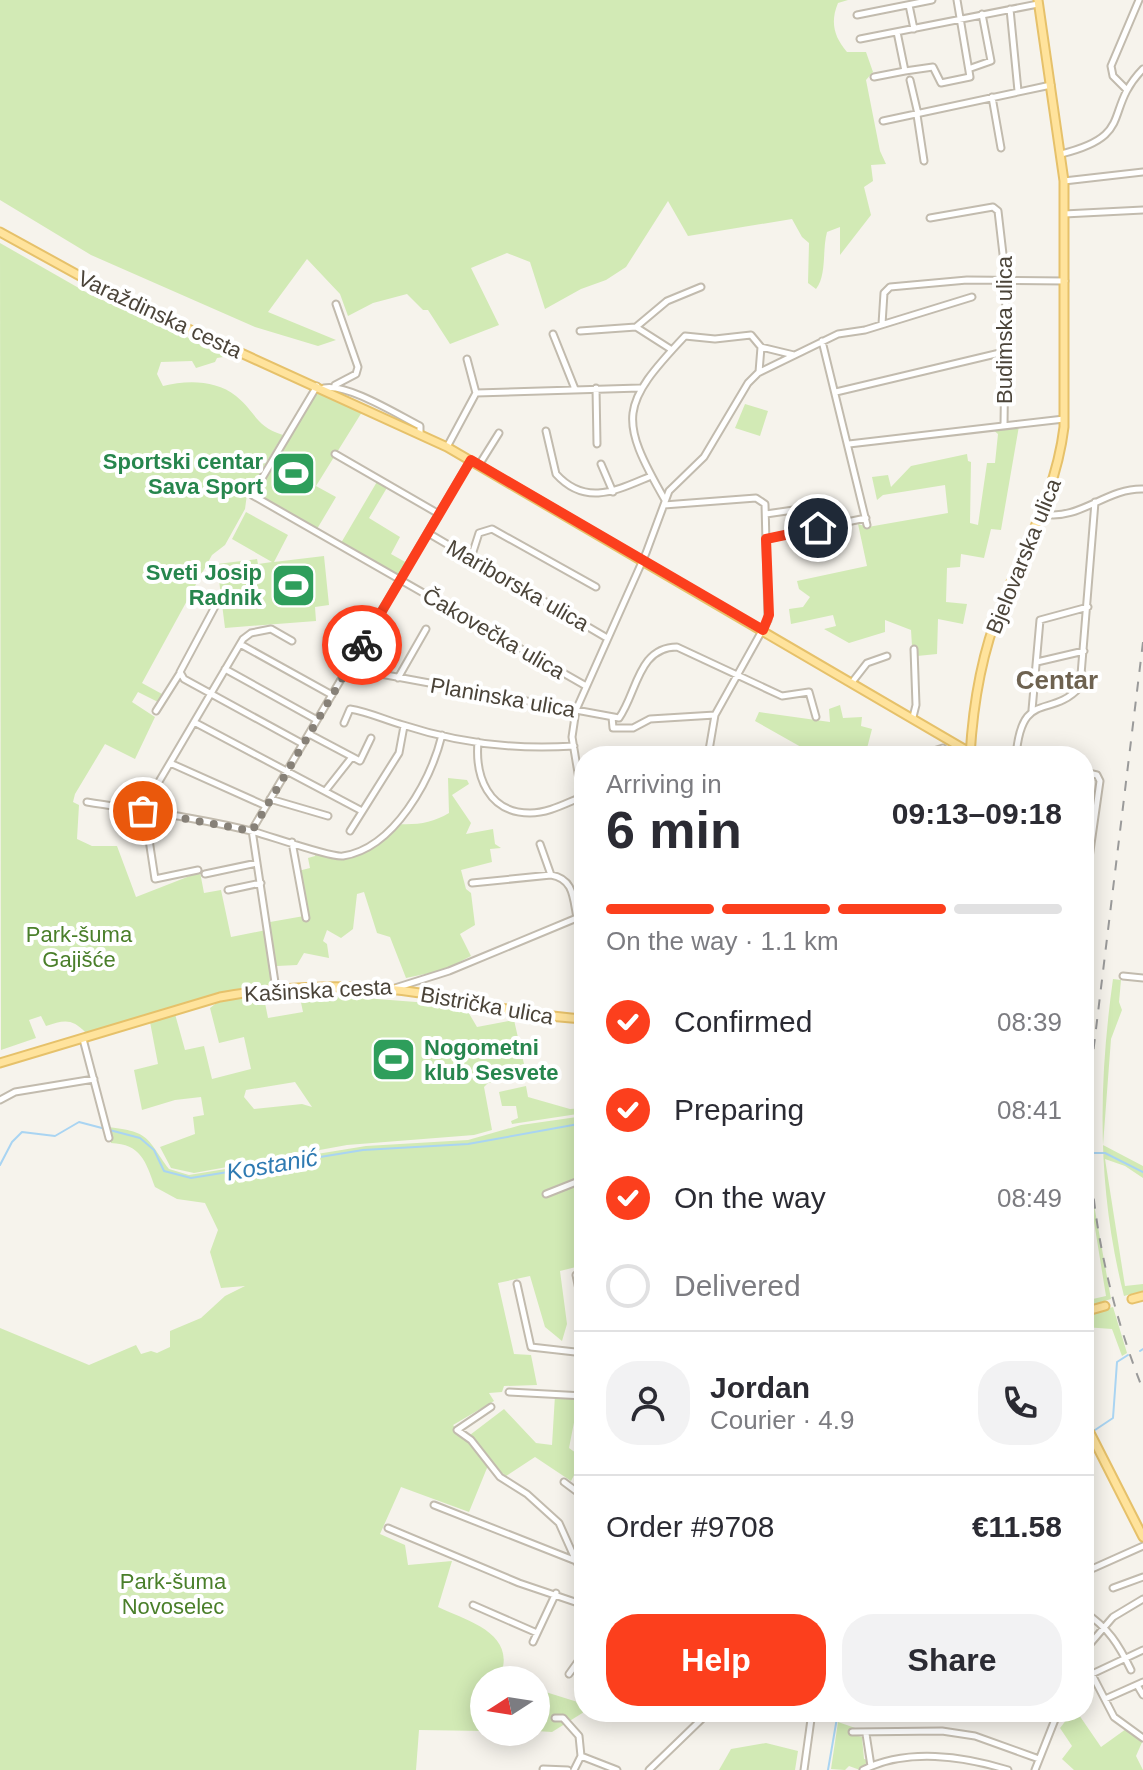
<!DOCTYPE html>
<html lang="en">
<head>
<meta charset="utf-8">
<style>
	:root { --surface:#fff; --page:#f2f2f3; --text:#2b2b33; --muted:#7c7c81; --line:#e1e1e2; --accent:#fc3f1d }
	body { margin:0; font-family:Helvetica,sans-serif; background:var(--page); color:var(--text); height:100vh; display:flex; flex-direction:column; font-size:30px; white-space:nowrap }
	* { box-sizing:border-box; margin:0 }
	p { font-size:26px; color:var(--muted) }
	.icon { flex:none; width:44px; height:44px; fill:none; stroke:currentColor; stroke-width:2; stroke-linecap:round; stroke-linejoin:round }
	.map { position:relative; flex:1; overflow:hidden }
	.drawer { position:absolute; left:574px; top:746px; width:520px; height:976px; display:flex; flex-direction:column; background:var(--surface); border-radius:32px; box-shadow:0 4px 20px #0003 }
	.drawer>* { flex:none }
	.needle { width:52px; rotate:258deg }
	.tools { position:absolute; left:470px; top:1666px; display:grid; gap:16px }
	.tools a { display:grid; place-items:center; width:80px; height:80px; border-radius:50%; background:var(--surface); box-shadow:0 4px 20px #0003; font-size:40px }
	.pin { position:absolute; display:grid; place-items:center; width:68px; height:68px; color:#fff; margin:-34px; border:4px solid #fff; border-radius:50%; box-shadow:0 2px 8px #0007 }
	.courier { position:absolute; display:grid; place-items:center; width:80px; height:80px; margin:-40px; border:6px solid #fc3f1d; border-radius:50%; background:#fff; color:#222; box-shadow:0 2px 10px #0007 }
	.head em { font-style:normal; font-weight:600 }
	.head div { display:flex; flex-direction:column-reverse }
	.head { display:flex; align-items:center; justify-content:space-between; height:136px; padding:0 32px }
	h1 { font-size:52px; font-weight:600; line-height:60px }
	.bar { display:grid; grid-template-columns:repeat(4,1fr); gap:12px 8px; align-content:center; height:96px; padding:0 32px }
	.bar i { height:10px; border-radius:6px; background:var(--line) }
	.bar .current { background:var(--accent) }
	.bar p { grid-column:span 4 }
	.line { display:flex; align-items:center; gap:20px; padding:0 32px; border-top:2px solid var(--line) }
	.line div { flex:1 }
	.round { display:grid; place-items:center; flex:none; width:84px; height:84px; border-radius:32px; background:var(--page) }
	ol { padding:0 32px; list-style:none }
	li { display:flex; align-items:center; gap:24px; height:88px }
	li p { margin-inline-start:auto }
	li .icon { padding:8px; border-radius:50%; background:var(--accent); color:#fff; stroke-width:4 }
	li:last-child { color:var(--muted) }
	li i { width:44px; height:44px; border:4px solid var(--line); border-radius:50% }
	.action { display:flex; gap:16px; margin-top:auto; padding:16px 32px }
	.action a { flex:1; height:92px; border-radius:32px; background:var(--accent); color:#fff; font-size:32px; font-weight:600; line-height:92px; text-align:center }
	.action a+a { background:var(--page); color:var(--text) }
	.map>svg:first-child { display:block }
</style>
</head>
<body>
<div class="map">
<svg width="1143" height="1770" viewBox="0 0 1143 1770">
	<rect width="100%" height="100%" fill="#f6f3ec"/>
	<!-- green -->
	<path fill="#d2eab5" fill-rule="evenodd" d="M 0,0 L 848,0 L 838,3 C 830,22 834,37 847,52 L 866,52 L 873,72 L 866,80 L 880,151 L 886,164 L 871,165 L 873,181 L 864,187 L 871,215 L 840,255 L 840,227 L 827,232 C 822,250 827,275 816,289 L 808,283 L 809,243 L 802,237 L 792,219 L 688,236 L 668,201 L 626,267 L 606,280 L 581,289 L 545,309 L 530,262 L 507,253 L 471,268 L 499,325 L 450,344 L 428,310 L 423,310 L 407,294 L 373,303 L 348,316 L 340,294 L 307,259 L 268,312 L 336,340 L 318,346 L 255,327 L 91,255 L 0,200 Z
		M 0,243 L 91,295 L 230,356 L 217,358 L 215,362 L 196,368 L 192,361 L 161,362 L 157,374 L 163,386 C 187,380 216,380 236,396 C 256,412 255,426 283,435 L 247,494 L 245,509 L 225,545 L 212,555 L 142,683 L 162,694 L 158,702 L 138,692 L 132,702 L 155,717 L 135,759 L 105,744 L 75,794 L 73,802 L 79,805 L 77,839 L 92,846 L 117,846 L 136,897 L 200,872 L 204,893 L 221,890 L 231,937 L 271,929 L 270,922 L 304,916 L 298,871 L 310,868 L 308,858 L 315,856 L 316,851 L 344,858 L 375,847 L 397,824 C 418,825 432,823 449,813 L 448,778 L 467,780 L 469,784 L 452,795 L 471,823 L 466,834 L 493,829 L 495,844 L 501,848 L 490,849 L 492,862 L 461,870 L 466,889 L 471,893 L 475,925 L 460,934 L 471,956 L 444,970 L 406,978 L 390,937 L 377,933 L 364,892 L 357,894 L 353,929 L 341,938 L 327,930 L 323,941 L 327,944 L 329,958 L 304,953 L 297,965 L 277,966 L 277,983 L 213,996 L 86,1033 C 72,1018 64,1020 46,1026 L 41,1016 L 29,1020 L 36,1038 L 1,1050 Z
		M 315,391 L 362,412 L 316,486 L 336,497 L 317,529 L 256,495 Z
		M 745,404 L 768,411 L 760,436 L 735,428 Z
		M 1019,426 L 1001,530 L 991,529 L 984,558 L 961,554 L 960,567 L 947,568 L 946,602 L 967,604 L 963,624 L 938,619 L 937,654 L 917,656 L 912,646 L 911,630 L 885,620 L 885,632 L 849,643 L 824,629 L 836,626 L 833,615 L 791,624 L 789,609 L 803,607 L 810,597 L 799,589 L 797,581 L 867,566 L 858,524 L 868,527 L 948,513 L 945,485 L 883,495 L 877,500 L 872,477 L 888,475 L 891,487 L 911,466 L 967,454 L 968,461 L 971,462 L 970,523 L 978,525 L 987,463 L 995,463 L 998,434 L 992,429 Z
		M 378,480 L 388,486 L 369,518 L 400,537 L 391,554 L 407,563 L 399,575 L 341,543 Z
		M 246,512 L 288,535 L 274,562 L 324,556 L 329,605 L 315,607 L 316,621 L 225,628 L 217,564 L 257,559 L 258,564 L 272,562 L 232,539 Z
		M 840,705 L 843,718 L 862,717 L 861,726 L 872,729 L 865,756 L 817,756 L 755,721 L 759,712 L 830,722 L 829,709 Z
		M 1113,979 L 1121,980 L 1119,1002 L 1122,1010 L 1111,1039 L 1103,1145 L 1143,1166 L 1143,1178 L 1125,1166 L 1105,1159 L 1125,1286 L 1143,1284 L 1143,1291 L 1124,1296 C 1097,1189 1098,1087 1113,979 Z
		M 263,993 L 268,1018 L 303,1012 L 299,993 L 455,1005 L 467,1010 L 477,1027 L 514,1020 L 524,1064 L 521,1076 L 488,1083 L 484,1087 L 492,1130 L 474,1135 L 347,1145 L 194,1173 L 171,1168 L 160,1147 L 195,1134 L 193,1117 L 204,1115 L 201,1097 L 175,1100 L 142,1110 L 134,1070 L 158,1064 L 150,1022 L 175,1014 L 185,1050 L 204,1046 L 212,1079 L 251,1069 L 244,1037 L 219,1043 L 210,1008 L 219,1001 ZM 295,1082 L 312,1107 L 302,1104 L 254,1109 L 244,1097 L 246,1090 Z
		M 1084,1069 L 1091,1188 L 1111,1299 L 1084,1307 L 1084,1301 L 1106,1296 L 1084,1160 Z
		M 526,1086 L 528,1097 L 570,1109 L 584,1108 L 584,1113 L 512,1124 L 511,1121 L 518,1118 L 516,1106 L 502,1106 L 499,1092 Z
		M 584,1116 L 584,1265 L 560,1271 L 567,1324 L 562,1341 L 545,1327 L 530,1276 L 498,1283 L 514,1354 L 531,1355 L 537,1385 L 504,1386 L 502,1392 L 489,1393 L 494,1401 L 453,1425 L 466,1438 L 504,1409 L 536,1443 L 552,1445 L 555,1395 L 579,1397 L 569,1448 L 583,1458 L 571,1481 L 535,1457 L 506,1476 L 492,1465 L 487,1468 L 469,1512 L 401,1487 L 380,1534 L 405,1545 L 408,1565 L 452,1561 L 438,1607 C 465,1620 510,1631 503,1667 L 520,1680 L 484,1680 L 484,1731 L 419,1730 L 416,1770 L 0,1770 L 0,1328 L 89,1365 L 136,1345 L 141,1354 L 151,1351 L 157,1353 L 170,1347 L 170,1331 L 201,1318 L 225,1296 L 245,1286 L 221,1288 L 210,1252 L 218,1230 L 205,1203 L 177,1199 L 155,1187 C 146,1162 141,1144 111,1143 L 108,1127 C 151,1132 146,1138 169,1169 L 189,1175 L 366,1146 L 468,1140 L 521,1125 Z
		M 1113,1307 L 1127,1353 L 1122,1356 L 1112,1329 L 1084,1327 L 1084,1315 Z
		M 536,1689 L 584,1704 L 584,1712 L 552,1732 L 536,1731 Z
		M 1069,1712 L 1077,1712 L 1101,1747 L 1126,1729 L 1143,1740 L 1136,1756 L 1143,1770 L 1074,1770 L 1062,1759 L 1072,1746 L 1060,1728 L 1071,1714 Z
		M 838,1722 L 861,1730 L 852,1729 L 851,1734 L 862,1737 L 864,1759 L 869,1760 L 860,1770 L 849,1766 L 845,1770 L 831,1769 Z
		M 766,1743 L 798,1751 L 795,1770 L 719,1770 L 731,1749 Z"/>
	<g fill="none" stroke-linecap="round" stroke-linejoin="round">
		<!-- stream -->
		<path stroke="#a9d4f2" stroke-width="2" d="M 1084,1153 L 1105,1153 L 1143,1172
			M 0,1165 L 12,1142 L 22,1132 L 55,1136 L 79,1122 L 140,1138 L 154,1150 L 164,1171 L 191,1178 L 363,1150 L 468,1144 L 584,1123
			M 1140,1351 L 1143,1349
			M 1092,1432 L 1113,1418 L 1117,1362 L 1128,1355
			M 828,1770 L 838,1712"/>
		<defs>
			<path id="minor" d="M 909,5 L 914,29
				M 1010,9 L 1018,91
				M 857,15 L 932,0
				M 897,32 L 905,71 L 933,67 L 941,83 L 970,77 L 957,0
				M 860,39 L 1038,4
				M 971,68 L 991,61 L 982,14
				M 874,77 L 905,71
				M 910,80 L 918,114
				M 1126,89 L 1113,76 L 1111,66 L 1139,0
				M 992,97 L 1001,148
				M 917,115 L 924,161
				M 883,121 L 1051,85
				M 1061,154 C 1137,135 1102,111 1143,69
				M 1064,181 L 1143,172
				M 1064,214 L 1143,210
				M 930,218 L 993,207 L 998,211 L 1006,280 L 1004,425
				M 882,324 L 884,293 L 890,287 L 967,280 L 1065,281
				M 636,327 L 667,301 L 701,287
				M 580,331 L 636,327 L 672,350
				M 553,334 L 575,389
				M 822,341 L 867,525
				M 761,347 L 794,355
				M 467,359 L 476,393
				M 335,385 L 356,374 L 358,367 L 336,304
				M 317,386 L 252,495 L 586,686
				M 324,388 C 347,383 398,415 420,426 L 420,432
				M 596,388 L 597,444
				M 836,392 L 1004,352
				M 546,431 L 556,474 C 586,507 617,490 651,476
				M 849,444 L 1064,419
				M 447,447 L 476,393 L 640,388
				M 335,454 L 439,514
				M 601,464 L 613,492
				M 479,465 L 499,433
				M 665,500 C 618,418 620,405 685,336 L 715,339 L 751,335 L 761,347 L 759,372
				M 664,505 L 756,498 L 765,504 L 768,620 L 715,715 L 708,756
				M 766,514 L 828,505
				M 1043,514 C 1080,521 1106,488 1143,489
				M 428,533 L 607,638
				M 766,539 L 866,518
				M 471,558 L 479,533 L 492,529 L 596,587
				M 218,601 L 180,672 L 184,679 L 303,744
				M 240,644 L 332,695
				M 1037,662 L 1084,651
				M 348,668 L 619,718 C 637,693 638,647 677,647 L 782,696 L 809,692 L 816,717
				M 225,669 L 317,720
				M 398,678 L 426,629
				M 853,681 L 867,663 L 887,656
				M 1032,710 L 1040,620 L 1088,607
				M 156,711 L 180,673
				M 612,717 L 613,728 L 633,728 L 650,719 L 715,715
				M 913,717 L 916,705 L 914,649
				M 194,722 L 362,811
				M 344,723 L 350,709 C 369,712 385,720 403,725 C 458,743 516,750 574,746
				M 309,734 L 360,761 L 371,738
				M 478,742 C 475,776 488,813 530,813 C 549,813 566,803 584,796
				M 918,756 L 943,748
				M 1016,756 C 1022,688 1050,720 1080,687 L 1095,502
				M 170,763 L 266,806
				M 1084,772 L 1097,775 L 1100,781 L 1084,893
				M 326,790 L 352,757
				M 270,799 L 328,816
				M 87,802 C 143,811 201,818 255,832 C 270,836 332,858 343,856 C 395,848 431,779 442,735
				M 584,809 L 572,737 L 576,710 L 646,553 L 669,491 L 704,457 L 748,383 L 758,373 L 838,334 L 865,330 L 972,297
				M 350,831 L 399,753 L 404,726
				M 292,842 L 306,918
				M 540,844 L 551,875
				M 198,870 L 155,879 L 144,807 L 243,639 L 251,633 L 271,629 L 292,641
				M 205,874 L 257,863
				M 472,883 L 551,875 C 574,879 573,898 577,918
				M 228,890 L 261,883
				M 1123,976 L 1143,978
				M 395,988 L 449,971 L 584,915
				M 276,989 L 252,830 L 470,461
				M 83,1039 L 109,1138
				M 0,1100 L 15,1092 L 94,1079
				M 546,1194 L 584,1179
				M 576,1275 L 584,1314
				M 517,1284 L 531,1347 L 584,1353
				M 509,1392 L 584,1396
				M 491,1407 L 457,1430 L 471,1440 L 500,1477 L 527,1494 L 559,1523 L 576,1561
				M 564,1482 L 584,1497
				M 434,1505 L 576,1561 L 584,1574
				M 388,1528 L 519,1583 L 584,1605
				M 1085,1572 L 1143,1546
				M 1113,1588 L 1143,1577
				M 473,1605 L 537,1633
				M 1084,1612 C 1108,1627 1119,1645 1131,1670
				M 533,1642 L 556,1593
				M 1084,1651 L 1113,1617 L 1143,1599
				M 1084,1659 L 1114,1717 L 1143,1738
				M 569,1674 L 584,1653
				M 1092,1674 L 1143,1650
				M 1137,1685 L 1143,1695
				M 1105,1699 L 1143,1682
				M 555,1718 L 563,1718 L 579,1736 L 581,1756 L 617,1770
				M 852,1732 L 942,1731 L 975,1736 L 1039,1759
				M 866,1734 L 871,1766
				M 543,1769 L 568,1770
				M 574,1770 L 581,1756
				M 649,1770 L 709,1712
				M 804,1770 L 812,1712
				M 863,1770 C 907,1748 963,1756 1008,1770
				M 1035,1770 L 1058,1712"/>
			<path id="major" d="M 0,232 L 118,297 L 447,447 L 971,753
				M 970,756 C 973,704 981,654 1001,606 C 1025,545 1056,493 1064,427 L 1064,181 L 1038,0
				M 0,1063 L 220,997 C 286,985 360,983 427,994 C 479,1003 531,1016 584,1019
				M 1132,1299 L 1143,1296
				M 1084,1312 L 1105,1306
				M 1084,1421 L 1143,1537"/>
		</defs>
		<!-- minor casing -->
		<use href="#minor" stroke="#c2bbae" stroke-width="9"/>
		<!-- major casing -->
		<use href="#major" stroke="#e6c16a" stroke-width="11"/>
		<!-- minor -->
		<use href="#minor" stroke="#fff" stroke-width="5"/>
		<!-- major -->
		<use href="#major" stroke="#ffe39c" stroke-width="7"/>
		<!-- rail -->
		<path stroke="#9a9a9a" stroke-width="2" stroke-dasharray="10 10" stroke-linecap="butt" d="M 1143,642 L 1092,1062 C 1081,1173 1102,1286 1143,1390"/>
	</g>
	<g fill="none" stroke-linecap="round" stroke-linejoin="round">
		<!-- done -->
		<path stroke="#878178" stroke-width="8" stroke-dasharray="0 14.4" d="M 143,811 L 252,831 L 362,645"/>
		<!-- route -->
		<path stroke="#fc3f1d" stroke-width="10" d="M 362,645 L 471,460 L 763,630 L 769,615 L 766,539 L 818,528"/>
	</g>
	<!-- icons -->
	<defs>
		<symbol id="stadium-square" viewBox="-11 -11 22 22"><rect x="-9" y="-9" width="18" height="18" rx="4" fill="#2e9e5b" stroke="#fff"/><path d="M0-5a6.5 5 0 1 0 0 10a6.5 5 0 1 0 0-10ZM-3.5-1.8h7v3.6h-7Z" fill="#fff"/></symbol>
	</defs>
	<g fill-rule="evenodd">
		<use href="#stadium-square" x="268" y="448" width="51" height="51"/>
		<use href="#stadium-square" x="268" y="560" width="51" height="51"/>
		<use href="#stadium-square" x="368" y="1034" width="51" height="51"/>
	</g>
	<g text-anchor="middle" stroke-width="8" stroke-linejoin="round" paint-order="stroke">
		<!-- street labels -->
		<g font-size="22" fill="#4b4439" stroke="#fff">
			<text transform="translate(160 314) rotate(25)" y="8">Varaždinska cesta</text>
			<text transform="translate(1004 330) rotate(-90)" y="8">Budimska ulica</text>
			<text transform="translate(1023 556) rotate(-68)" y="8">Bjelovarska ulica</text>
			<text transform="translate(518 585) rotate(30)" y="8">Mariborska ulica</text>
			<text transform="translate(494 633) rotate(30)" y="8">Čakovečka ulica</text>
			<text transform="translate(503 697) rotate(10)" y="8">Planinska ulica</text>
			<text transform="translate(318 990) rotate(-3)" y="8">Kašinska cesta</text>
			<text transform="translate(487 1005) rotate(10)" y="8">Bistrička ulica</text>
		</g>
		<!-- leisure labels -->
		<g font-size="22" font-weight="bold" fill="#27864d" stroke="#fff" text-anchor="end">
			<text x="263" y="469">Sportski centar<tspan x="263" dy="25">Sava Sport</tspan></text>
			<text x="262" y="580">Sveti Josip<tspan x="262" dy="25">Radnik</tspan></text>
			<text x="424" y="1055" text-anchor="start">Nogometni<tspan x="424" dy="25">klub Sesvete</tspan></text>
		</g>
		<!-- park labels -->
		<g font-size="22" fill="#4a7f2a" stroke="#fff">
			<text x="79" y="942">Park-šuma<tspan x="79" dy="25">Gajišće</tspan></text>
			<text x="173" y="1589">Park-šuma<tspan x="173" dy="25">Novoselec</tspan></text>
		</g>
		<!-- water labels -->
		<g font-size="24" font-style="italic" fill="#2e7ab2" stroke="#fff">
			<text transform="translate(272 1165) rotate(-10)" y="8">Kostanić</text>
		</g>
		<!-- quarter labels -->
		<g font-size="26" font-weight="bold" fill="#6e6250" stroke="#fff">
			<text x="1057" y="689">Centar</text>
		</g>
	</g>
</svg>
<div class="tools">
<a><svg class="needle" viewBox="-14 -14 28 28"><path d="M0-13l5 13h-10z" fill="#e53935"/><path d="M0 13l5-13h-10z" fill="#7c7c81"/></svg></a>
</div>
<div class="pin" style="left:143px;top:811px;background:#ea580c"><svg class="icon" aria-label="bag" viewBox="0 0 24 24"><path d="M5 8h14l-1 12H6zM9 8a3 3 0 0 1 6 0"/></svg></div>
<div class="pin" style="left:818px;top:528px;background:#1f2937"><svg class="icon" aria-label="home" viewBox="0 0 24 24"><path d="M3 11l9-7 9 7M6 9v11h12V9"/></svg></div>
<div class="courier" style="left:362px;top:645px"><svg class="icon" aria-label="bike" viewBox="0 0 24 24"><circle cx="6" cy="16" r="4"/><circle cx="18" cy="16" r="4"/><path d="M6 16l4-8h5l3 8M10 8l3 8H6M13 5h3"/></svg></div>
<section class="drawer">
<div class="head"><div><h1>6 min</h1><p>Arriving in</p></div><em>09:13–09:18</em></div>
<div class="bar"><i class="current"></i><i class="current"></i><i class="current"></i><i></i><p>On the way · 1.1 km</p></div>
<ol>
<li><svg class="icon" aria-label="check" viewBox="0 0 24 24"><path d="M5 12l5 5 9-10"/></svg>Confirmed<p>08:39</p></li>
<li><svg class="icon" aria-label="check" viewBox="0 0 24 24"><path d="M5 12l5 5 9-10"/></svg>Preparing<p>08:41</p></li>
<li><svg class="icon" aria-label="check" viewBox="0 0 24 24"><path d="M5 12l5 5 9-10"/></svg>On the way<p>08:49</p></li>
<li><i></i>Delivered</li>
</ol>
<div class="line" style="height:144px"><a class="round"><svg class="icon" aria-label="person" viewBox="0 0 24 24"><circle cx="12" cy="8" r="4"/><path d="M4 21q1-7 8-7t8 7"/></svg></a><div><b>Jordan</b><p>Courier · 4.9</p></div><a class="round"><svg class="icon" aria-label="phone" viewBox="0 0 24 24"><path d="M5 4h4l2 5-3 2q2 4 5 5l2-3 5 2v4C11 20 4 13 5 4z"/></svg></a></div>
<div class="line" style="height:104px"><div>Order #9708</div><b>€11.58</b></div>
<div class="action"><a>Help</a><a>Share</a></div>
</section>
</div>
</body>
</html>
